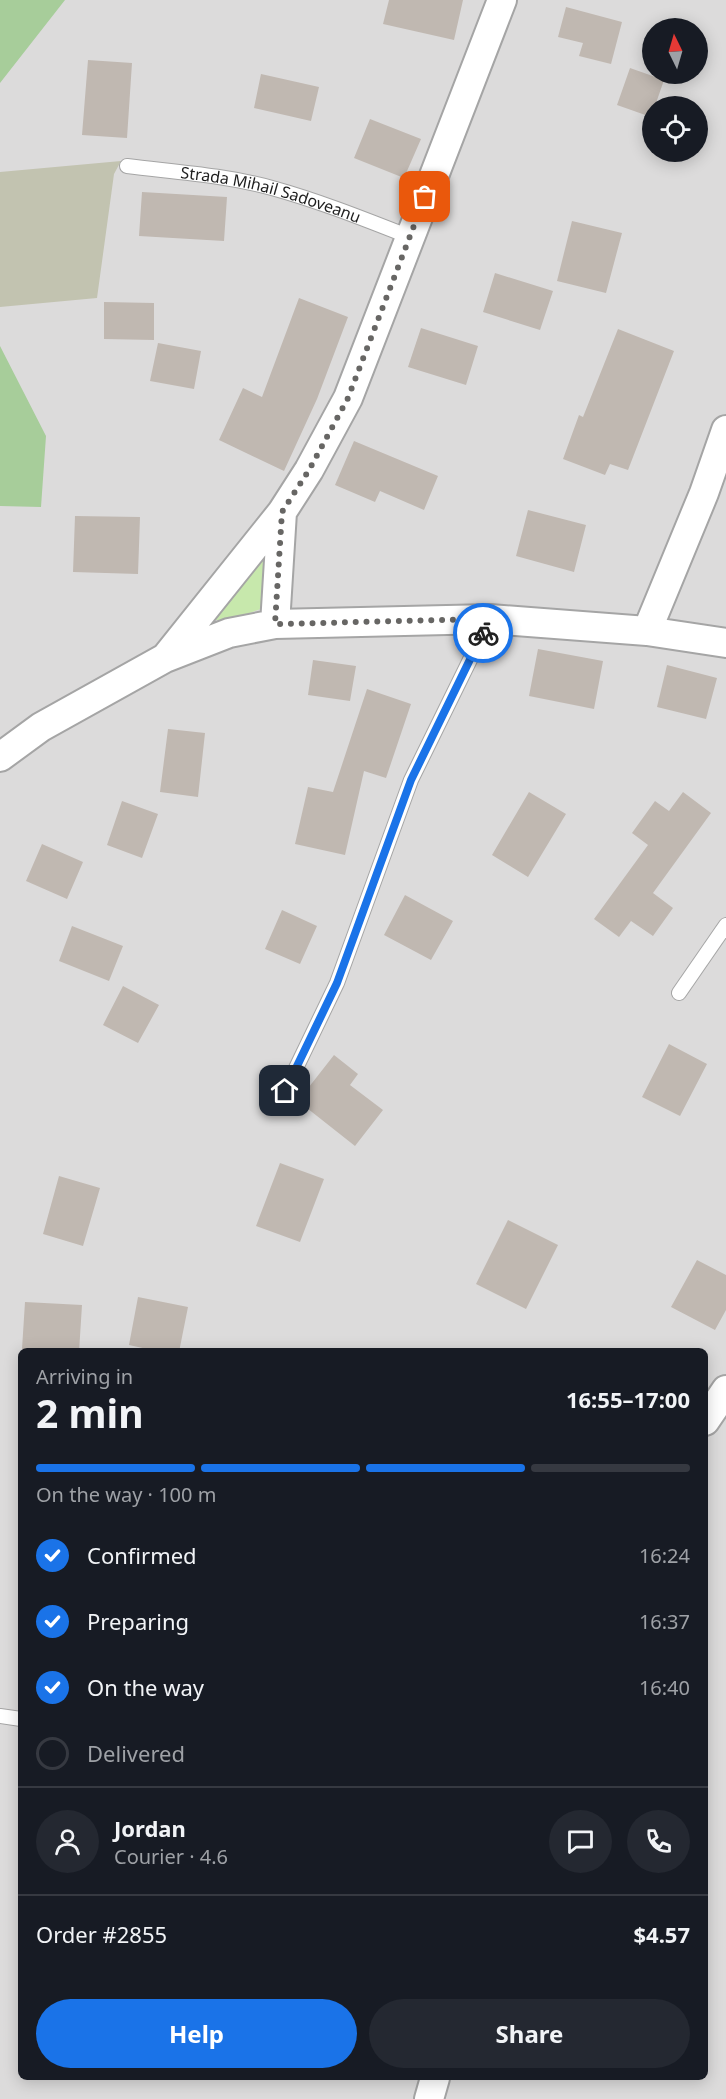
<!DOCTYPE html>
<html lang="en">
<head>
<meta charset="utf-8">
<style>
	:root { --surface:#171b24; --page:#242831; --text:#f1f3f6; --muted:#9ea1a6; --line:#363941; --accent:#1a73e8 }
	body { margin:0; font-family:"Noto Sans",sans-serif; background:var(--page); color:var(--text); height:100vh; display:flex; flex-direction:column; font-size:22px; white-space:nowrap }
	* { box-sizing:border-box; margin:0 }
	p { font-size:20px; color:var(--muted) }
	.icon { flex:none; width:33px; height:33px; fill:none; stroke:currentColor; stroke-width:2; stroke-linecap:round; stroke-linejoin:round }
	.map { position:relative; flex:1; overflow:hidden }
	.drawer { position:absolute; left:18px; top:1348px; width:690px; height:732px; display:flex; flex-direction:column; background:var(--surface); border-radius:9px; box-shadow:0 3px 15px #0003 }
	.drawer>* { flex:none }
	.needle { width:39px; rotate:355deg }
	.controls { position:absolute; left:642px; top:18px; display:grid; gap:12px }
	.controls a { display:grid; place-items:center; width:66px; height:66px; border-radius:50%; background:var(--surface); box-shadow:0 3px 15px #0003; font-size:30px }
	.pin { position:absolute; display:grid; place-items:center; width:51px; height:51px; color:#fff; margin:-26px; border-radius:12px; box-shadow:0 3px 9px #0006 }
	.courier { position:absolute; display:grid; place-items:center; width:60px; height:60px; margin:-30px; border:4px solid #1a73e8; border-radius:50%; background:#fff; color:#222; box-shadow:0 2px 8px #0007 }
	.summary em { font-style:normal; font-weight:700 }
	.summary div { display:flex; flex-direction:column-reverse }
	.summary { display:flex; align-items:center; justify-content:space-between; height:102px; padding:0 18px }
	h1 { font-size:39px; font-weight:700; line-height:45px }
	.bar { display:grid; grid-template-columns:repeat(4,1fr); gap:9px 6px; align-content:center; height:72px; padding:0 18px }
	.bar i { height:8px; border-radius:4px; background:var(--line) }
	.bar .current { background:var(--accent) }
	.bar p { grid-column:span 4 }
	.line { display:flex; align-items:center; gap:15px; padding:0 18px; border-top:2px solid var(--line) }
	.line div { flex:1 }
	.round { display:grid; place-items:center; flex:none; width:63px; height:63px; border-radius:32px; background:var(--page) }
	ol { padding:0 18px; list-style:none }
	li { display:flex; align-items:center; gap:18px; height:66px }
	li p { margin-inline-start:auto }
	li .icon { padding:6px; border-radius:50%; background:var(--accent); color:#fff; stroke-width:4 }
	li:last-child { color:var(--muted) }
	li i { width:33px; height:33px; border:3px solid var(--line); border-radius:50% }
	.primary-button { display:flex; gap:12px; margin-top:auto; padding:12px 18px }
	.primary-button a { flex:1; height:69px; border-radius:36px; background:var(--accent); color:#fff; font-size:24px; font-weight:700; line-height:69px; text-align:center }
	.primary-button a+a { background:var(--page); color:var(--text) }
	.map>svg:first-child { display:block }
</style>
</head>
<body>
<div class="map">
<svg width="726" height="2099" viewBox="0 0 726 2099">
	<rect width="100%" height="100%" fill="#efece5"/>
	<!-- residential -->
	<path fill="#dcdbdb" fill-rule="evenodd" d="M 0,0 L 726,0 L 726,2099 L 0,2099 ZM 652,28 L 698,28 L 698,74 L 652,74 ZM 652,106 L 698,106 L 698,152 L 652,152 ZM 21,1352 L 705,1352 L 705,2078 L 21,2078 Z"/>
	<!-- construction -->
	<path fill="#c2c3b0" d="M 121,161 L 114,174 L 97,298 L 0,307 L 0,172 Z"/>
	<!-- grass -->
	<path fill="#c7e8ac" d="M 269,545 L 264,608 L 225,621 L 207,619 Z"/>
	<!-- forest -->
	<path fill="#a7cd9a" d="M 0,0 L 65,0 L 0,83 Z
		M 0,346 L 46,436 L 41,507 L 0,506 Z"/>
	<!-- building -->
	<path fill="#c0b8b1" d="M 389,0 L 463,0 L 454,40 L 383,24 Z
		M 566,7 L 622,22 L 611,64 L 579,56 L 583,43 L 558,37 Z
		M 88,60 L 132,63 L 127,138 L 82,135 Z
		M 630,68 L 664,80 L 655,106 L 652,106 L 651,117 L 617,105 Z
		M 261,74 L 319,87 L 311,121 L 254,108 Z
		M 370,119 L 421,139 L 404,178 L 354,158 Z
		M 142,192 L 227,197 L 224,241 L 139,236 Z
		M 572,221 L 622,233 L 606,293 L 557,281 Z
		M 495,273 L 553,291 L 540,330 L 483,312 Z
		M 299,298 L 348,317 L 317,399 L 284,471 L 219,440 L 243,388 L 262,397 Z
		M 104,302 L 154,303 L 154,340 L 104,339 Z
		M 421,328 L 478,346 L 466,385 L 408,367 Z
		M 618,329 L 674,351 L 628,470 L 610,464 L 605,475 L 563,459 L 579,415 L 583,417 Z
		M 158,343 L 201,351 L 194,389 L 150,381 Z
		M 354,441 L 438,476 L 424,510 L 380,491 L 375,502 L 335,485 Z
		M 528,510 L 586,525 L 574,572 L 516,556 Z
		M 75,516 L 140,517 L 138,574 L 73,572 Z
		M 538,649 L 603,661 L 594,709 L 529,696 Z
		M 313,660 L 356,666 L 350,701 L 308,695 Z
		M 667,665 L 717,678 L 706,719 L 657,707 Z
		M 367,689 L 411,704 L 386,778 L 364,771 L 345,855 L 295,844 L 308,787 L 333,792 Z
		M 168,729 L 205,733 L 198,797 L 160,792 Z
		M 529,792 L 566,814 L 528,877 L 492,855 Z
		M 683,792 L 711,813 L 653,893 L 673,908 L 653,936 L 631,921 L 619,937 L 594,919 L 648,845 L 632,833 L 655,801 L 669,811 Z
		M 122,801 L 158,814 L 142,858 L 107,845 Z
		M 42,844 L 83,862 L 67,899 L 26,881 Z
		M 405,895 L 453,921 L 431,960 L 384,935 Z
		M 282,910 L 317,926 L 300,964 L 265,949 Z
		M 72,926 L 123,946 L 109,981 L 59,961 Z
		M 123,986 L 159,1005 L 138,1043 L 103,1025 Z
		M 669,1044 L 707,1064 L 680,1116 L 642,1097 Z
		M 334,1055 L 358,1074 L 350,1085 L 383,1110 L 355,1146 L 298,1101 Z
		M 280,1163 L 324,1179 L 300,1242 L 256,1226 Z
		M 59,1176 L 100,1188 L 83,1246 L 43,1234 Z
		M 508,1220 L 558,1245 L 526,1309 L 476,1284 Z
		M 697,1260 L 726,1275 L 726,1310 L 715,1330 L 671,1307 Z
		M 138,1297 L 188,1307 L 179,1352 L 161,1352 L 129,1345 Z
		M 25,1302 L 82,1305 L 79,1352 L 22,1349 Z"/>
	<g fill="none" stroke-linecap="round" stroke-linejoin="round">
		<defs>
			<g id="service">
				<path id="s1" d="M 127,166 C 175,172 225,175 272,188 C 319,201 364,219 410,237"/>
				<path d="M 679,993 L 726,925"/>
				<path d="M 285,1091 L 337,983 L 411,780 L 490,619"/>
				<path d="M 0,1716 L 21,1719"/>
			</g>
			<path id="minor" d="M 275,624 L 282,512
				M 647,631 L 704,493 L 726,430
				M 166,657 L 282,512 L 309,470 L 348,398 L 502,0
				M 0,757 L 41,727 L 165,658 L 229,633 L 275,624 L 490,619 L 647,631 L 726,643
				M 705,1421 L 726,1390
				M 429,2099 L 435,2078"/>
		</defs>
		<!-- service casing -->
		<use href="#service" stroke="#a5a5a5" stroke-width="16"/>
		<!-- minor casing -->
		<use href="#minor" stroke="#a5a5a5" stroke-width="32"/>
		<!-- service -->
		<use href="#service" stroke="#fff" stroke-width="14"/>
		<!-- minor -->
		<use href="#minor" stroke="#fff" stroke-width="28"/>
	</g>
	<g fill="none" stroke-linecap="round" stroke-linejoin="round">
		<!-- done -->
		<path stroke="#676664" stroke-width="6" stroke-dasharray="0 10.8" d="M 425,197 L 348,398 L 309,470 L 282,512 L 275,624 L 490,619 L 483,633"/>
		<!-- route -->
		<path stroke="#1a73e8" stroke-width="8" d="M 285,1091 L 337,983 L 411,780 L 483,633"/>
	</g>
	<g text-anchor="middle" stroke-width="4.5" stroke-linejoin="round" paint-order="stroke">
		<!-- street labels -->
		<g font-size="16" fill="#1e1e1e" stroke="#fff">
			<text dy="6" stroke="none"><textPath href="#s1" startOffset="147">Strada Mihail Sadoveanu</textPath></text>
		</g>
	</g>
</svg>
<div class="controls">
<a><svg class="needle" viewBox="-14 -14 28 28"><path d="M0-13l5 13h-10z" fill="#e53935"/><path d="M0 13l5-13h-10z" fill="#9ea1a6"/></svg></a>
<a><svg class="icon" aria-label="locate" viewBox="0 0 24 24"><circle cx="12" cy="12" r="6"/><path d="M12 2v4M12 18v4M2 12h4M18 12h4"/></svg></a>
</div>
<div class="pin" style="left:425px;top:197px;background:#ea580c"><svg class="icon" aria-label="bag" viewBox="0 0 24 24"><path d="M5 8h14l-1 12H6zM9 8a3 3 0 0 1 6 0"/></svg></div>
<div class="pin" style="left:285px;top:1091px;background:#1f2937"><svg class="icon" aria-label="home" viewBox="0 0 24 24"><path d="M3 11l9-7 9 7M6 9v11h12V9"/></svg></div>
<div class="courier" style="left:483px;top:633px"><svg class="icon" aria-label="bike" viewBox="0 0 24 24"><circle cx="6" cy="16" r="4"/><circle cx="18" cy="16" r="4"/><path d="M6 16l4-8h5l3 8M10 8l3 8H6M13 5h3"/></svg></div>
<section class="drawer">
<div class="summary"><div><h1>2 min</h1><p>Arriving in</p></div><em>16:55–17:00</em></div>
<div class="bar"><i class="current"></i><i class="current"></i><i class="current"></i><i></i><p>On the way · 100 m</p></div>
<ol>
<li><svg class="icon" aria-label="check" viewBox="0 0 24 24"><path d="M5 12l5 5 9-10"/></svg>Confirmed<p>16:24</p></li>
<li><svg class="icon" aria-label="check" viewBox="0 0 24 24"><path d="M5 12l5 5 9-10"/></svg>Preparing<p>16:37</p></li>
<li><svg class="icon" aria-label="check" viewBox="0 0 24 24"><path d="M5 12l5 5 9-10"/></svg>On the way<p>16:40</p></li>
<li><i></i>Delivered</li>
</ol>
<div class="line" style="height:108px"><a class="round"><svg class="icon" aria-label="person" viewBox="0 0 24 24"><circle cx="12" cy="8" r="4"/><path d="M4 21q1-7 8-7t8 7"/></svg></a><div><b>Jordan</b><p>Courier · 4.6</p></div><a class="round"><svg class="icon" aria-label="chat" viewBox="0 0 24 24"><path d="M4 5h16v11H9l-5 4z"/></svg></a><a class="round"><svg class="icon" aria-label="phone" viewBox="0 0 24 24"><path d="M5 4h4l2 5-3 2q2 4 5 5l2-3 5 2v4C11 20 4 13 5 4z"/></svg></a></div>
<div class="line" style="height:78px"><div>Order #2855</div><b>$4.57</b></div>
<div class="primary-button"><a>Help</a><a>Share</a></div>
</section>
</div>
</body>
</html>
